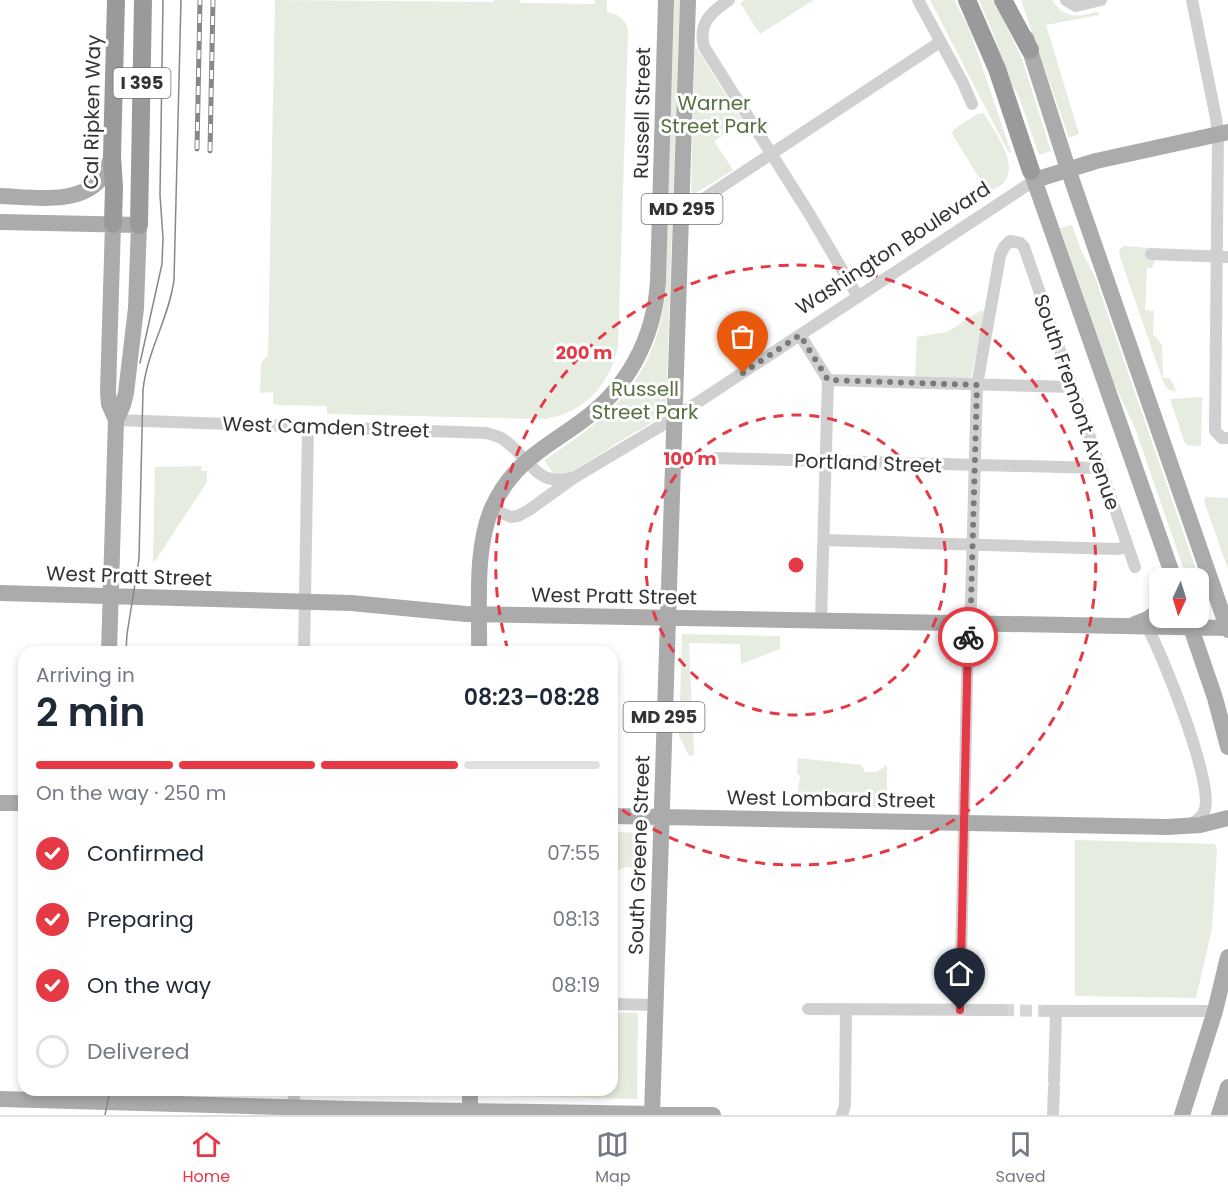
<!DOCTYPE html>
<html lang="en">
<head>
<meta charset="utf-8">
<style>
	:root { --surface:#fff; --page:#f2f2f3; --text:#1f2937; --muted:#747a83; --line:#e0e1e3; --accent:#e63946 }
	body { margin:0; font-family:Poppins,sans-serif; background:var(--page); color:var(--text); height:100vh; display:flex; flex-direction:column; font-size:22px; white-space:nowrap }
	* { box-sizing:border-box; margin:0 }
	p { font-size:20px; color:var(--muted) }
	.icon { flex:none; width:33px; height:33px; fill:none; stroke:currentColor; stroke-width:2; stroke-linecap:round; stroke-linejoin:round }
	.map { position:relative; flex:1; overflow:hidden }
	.panel { position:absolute; left:18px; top:646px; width:600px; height:450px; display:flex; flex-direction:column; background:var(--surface); border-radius:18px; box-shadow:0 3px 9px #0003 }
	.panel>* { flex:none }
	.needle { width:39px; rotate:184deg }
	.controls { position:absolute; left:1149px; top:568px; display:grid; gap:12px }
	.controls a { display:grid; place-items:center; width:60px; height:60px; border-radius:12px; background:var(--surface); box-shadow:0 3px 9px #0003; font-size:30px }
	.pin { position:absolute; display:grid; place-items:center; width:51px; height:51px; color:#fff; margin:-62px -26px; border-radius:50% 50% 50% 0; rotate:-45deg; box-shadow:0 0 6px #0007 }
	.pin .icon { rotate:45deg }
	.courier { position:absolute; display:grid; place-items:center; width:60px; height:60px; margin:-30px; border:4px solid #e63946; border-radius:50%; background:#fff; color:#222; box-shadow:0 2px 8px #0007 }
	.headline em { font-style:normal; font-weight:600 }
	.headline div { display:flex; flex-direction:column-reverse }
	.headline { display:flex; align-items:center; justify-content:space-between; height:102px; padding:0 18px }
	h1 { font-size:39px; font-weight:600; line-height:45px }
	.bar { display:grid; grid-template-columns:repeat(4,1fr); gap:9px 6px; align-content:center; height:72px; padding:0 18px }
	.bar i { height:8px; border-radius:4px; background:var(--line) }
	.bar .active { background:var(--accent) }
	.bar p { grid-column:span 4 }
	ol { padding:0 18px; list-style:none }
	li { display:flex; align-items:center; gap:18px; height:66px }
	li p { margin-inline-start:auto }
	li .icon { padding:6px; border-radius:50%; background:var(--accent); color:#fff; stroke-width:4 }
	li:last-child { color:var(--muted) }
	li i { width:33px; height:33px; border:3px solid var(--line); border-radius:50% }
	.dock { display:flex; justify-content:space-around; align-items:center; height:84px; border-top:2px solid var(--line); background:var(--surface); font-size:16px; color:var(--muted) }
	.dock a { display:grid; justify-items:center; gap:3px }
	.dock .active { color:var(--accent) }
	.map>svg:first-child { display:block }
</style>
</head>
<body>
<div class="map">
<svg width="1228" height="1115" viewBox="0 0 1228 1115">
	<rect width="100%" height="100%" fill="#fff"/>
	<!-- green -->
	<path fill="#e6ecdf" d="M 275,0 L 494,2 L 494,0 L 519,0 L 520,3 L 595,4 L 595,0 L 607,0 L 607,12 C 619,14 627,20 628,32 L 618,348 C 608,386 586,411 546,419 L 327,414 L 327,406 L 276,405 L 273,403 L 273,392 L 260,393 L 261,363 L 268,355 Z
		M 674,0 L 680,0 L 666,408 L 664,413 L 639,431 L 638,430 L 571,472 L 563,475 L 554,474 L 544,460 C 616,414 661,372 666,282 Z
		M 745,0 L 814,0 L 760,34 L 740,3 Z
		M 930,0 L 954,0 L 969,28 L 1011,152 L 1009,153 Z
		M 979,0 L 994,0 L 996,4 L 1022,59 L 1051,151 L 1039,155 L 1019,97 L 1008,78 L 993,33 Z
		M 1021,0 L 1052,0 C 1065,19 1076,17 1097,12 L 1100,15 L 1046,25 L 1079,134 L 1069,138 Z
		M 695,46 L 743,122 L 714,141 L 733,170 L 694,194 L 691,191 Z
		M 983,113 L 987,118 C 996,135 1019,164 1004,182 C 1001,187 993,189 988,192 L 952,134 L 953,130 L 977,114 Z
		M 1072,225 L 1081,250 L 1095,277 L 1207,601 L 1199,603 L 1198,579 L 1187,579 L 1135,428 L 1113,381 L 1060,228 Z
		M 1124,246 L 1149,248 L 1149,258 L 1155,261 L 1152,268 L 1147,268 L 1145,310 L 1154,311 L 1153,334 L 1162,345 L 1163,378 L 1170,378 L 1176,391 L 1169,390 L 1164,384 L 1120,257 L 1119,250 Z
		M 982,310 L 985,314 L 970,381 L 915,380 L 917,337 L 947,332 Z
		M 1202,397 L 1201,446 L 1187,445 L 1184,441 L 1170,399 Z
		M 202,466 L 201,471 L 207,471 L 207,482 L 155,561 L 153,561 L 155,467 Z
		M 1206,497 L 1228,498 L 1228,569 L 1204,501 Z
		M 682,634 L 780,636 L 780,649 L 741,664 L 740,644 L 689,643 L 694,755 L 689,756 L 679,735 Z
		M 798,758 L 861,765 L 865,772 L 877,772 L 887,765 L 887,794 L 904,795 L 904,808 L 796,806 L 800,776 L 797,774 Z
		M 612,832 L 645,833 L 644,868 L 626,867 L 617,871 L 617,847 L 612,846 Z
		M 1075,840 L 1215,844 L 1217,850 L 1212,929 L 1196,998 L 1075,996 Z
		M 612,1012 L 638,1013 L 637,1099 L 492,1096 L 492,1091 L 612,1090 Z"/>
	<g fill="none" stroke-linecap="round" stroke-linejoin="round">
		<!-- minor-tunnel -->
		<path stroke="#d6d6d6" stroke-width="12" stroke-dasharray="12 6" stroke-linecap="butt" d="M 1002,1010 L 1046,1011"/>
		<!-- minor -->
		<path stroke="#d0d0d0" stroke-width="12" d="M 729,0 C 711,12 698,23 704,47 L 810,215 L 858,297
			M 918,0 L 963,83 L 972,104
			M 1066,0 L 1076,6 L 1101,0
			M 1192,0 L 1216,118 L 1218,134 L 1215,431 L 1222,438 L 1228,438
			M 682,213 L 940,42
			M 1151,254 L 1228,257
			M 800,335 L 828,380 L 821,620
			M 828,380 L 1072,387
			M 116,420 L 486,433 C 494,435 502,437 508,443 C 530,460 537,487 571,478
			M 672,457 L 1099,468
			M 492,509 L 511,517 L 518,516 L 529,510 L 575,477 L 674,418 L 1035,180
			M 824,540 L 1117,549 L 1127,547
			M 1147,627 C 1163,655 1213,781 1205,809 C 1203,817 1196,821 1189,825
			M 304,652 L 308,427
			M 612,1004 L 655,1005
			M 808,1009 L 1002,1010
			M 960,1010 L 968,635 L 971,603 L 977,385 L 1000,256 L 1004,247 L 1010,241 L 1020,243 L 1024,247 L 1135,567
			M 1046,1011 L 1215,1011
			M 1054,1081 L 1056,1011
			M 294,1113 L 294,1090
			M 842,1115 L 845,1105 L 846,1009
			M 1053,1115 L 1054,1087"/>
		<!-- major -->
		<path stroke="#ababab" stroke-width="16" d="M 1026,38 L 1068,169 L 1228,630
			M 1031,171 L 1174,579
			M 1035,180 L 1096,161 L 1228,132
			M 0,196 C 31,197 81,206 102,177 C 107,171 109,163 112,156
			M 0,222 L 139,225 L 136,308 L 126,393 L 123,405 L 116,420
			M 0,593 L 351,603 L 466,614 L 1228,628
			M 1188,619 L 1215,698 L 1228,747
			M 1135,624 L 1148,619 L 1160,610
			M 109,652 L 116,420 L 109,404 L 108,392 L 113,224
			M 479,652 C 480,607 474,550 492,508 C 513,462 544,449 582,421 C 628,388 654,338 658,282 L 666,0
			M 0,803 L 24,803
			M 612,816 L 1167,827 L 1200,825 L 1228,818
			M 0,1099 L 350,1109 L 713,1115
			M 470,1115 L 470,1090
			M 652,1115 L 688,0
			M 1182,1115 L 1215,1011 L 1228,957
			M 1219,1115 L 1228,1087"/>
		<!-- highway -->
		<path stroke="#9a9a9a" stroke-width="18" d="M 967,0 L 997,69 L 1031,171
			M 1003,0 L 1030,50
			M 113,224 L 114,187 L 112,156 L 116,0
			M 139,225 L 143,0"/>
		<!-- tram -->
		<path stroke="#888" stroke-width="1.5" d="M 140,363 L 162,264 L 163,238 L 160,195 L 163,0
			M 126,652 L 127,634 L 139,559 L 143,390 C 147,351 169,318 174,280 L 181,0
			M 105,1115 L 110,1090"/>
		<defs>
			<path id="rail" d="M 197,149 L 200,0
				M 210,151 L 213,0"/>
		</defs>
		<!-- rail casing -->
		<use href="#rail" stroke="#888" stroke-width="5"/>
		<!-- rail -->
		<use href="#rail" stroke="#fff" stroke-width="3" stroke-dasharray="9" stroke-linecap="butt"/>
	</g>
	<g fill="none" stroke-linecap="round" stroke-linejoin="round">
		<!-- done -->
		<path stroke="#7a7a7a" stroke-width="6" stroke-dasharray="0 10.8" d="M 743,373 L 800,335 L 828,380 L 977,385 L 971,603 L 968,637"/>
		<!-- route -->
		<path stroke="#e63946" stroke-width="8" d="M 960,1010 L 968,637"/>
	</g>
	<!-- distance rings -->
	<g fill="none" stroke="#e63946" stroke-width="3" stroke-dasharray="10 8">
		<circle cx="796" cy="565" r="150"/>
		<path d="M508 650A300 300 0 1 1 613 803"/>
	</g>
	<g text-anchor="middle" stroke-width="6" stroke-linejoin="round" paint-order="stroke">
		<!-- shield labels -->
		<g fill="#fff" stroke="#707070" stroke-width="1.5">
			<rect x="113.5" y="68" width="57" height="30" rx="4.5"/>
			<rect x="641.5" y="194" width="81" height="30" rx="4.5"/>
			<rect x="623.5" y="702" width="81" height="30" rx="4.5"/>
		</g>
		<g font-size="18" font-weight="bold" fill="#333">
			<text x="142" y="89">I 395</text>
			<text x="682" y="215">MD 295</text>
			<text x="664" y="723">MD 295</text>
		</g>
		<!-- park labels -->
		<g font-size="20" fill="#56703f" stroke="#fff">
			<text x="714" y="110">Warner<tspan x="714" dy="23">Street Park</tspan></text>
			<text x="645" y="396">Russell<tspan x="645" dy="23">Street Park</tspan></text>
		</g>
		<!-- street labels -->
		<g font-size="20" fill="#333" stroke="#fff">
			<text transform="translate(92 112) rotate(-89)" y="7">Cal Ripken Way</text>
			<text transform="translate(642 113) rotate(-89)" y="7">Russell Street</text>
			<text transform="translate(893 248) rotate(-33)" y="7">Washington Boulevard</text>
			<text transform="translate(1077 402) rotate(71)" y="7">South Fremont Avenue</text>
			<text transform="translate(326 427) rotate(2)" y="7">West Camden Street</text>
			<text transform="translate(868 463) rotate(2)" y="7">Portland Street</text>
			<text transform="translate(129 576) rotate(2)" y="7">West Pratt Street</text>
			<text transform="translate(614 596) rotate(1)" y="7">West Pratt Street</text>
			<text transform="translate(831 799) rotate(1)" y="7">West Lombard Street</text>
			<text transform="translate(639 855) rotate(-88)" y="7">South Greene Street</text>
		</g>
	</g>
	<circle cx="796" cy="565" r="9" fill="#e63946" stroke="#fff" stroke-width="3"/>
	<g font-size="18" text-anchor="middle" font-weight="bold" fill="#e63946" stroke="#fff" stroke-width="6" stroke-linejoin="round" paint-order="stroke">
		<text x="584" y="359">200 m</text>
		<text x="690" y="465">100 m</text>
	</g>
</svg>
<div class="controls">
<a><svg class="needle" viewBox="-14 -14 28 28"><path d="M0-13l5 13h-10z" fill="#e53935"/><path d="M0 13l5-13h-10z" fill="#747a83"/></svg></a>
</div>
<div class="pin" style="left:743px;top:373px;background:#ea580c"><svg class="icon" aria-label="bag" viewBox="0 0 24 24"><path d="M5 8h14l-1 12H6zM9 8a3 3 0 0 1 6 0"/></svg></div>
<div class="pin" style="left:960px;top:1010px;background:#1f2937"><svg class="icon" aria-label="home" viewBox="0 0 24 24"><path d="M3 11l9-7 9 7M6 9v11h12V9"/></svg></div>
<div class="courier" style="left:968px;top:637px"><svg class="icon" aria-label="bike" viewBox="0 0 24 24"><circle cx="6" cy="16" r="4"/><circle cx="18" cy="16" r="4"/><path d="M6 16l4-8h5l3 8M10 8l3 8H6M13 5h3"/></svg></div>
<section class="panel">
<div class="headline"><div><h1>2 min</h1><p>Arriving in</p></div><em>08:23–08:28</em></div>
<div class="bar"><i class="active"></i><i class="active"></i><i class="active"></i><i></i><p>On the way · 250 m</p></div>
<ol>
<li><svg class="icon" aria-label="check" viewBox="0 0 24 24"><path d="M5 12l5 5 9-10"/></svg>Confirmed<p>07:55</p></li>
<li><svg class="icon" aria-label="check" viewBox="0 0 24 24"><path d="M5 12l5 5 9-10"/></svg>Preparing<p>08:13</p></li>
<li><svg class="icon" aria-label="check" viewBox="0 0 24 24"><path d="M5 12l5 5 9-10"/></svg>On the way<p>08:19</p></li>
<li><i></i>Delivered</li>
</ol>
</section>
</div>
<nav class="dock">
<a class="active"><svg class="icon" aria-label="home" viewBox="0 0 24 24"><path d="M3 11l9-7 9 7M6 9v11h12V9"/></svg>Home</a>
<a><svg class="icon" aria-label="map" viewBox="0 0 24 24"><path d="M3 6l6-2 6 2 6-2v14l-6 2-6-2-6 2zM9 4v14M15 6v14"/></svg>Map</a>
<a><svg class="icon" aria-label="saved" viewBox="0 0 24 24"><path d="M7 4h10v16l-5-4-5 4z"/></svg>Saved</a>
</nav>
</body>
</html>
